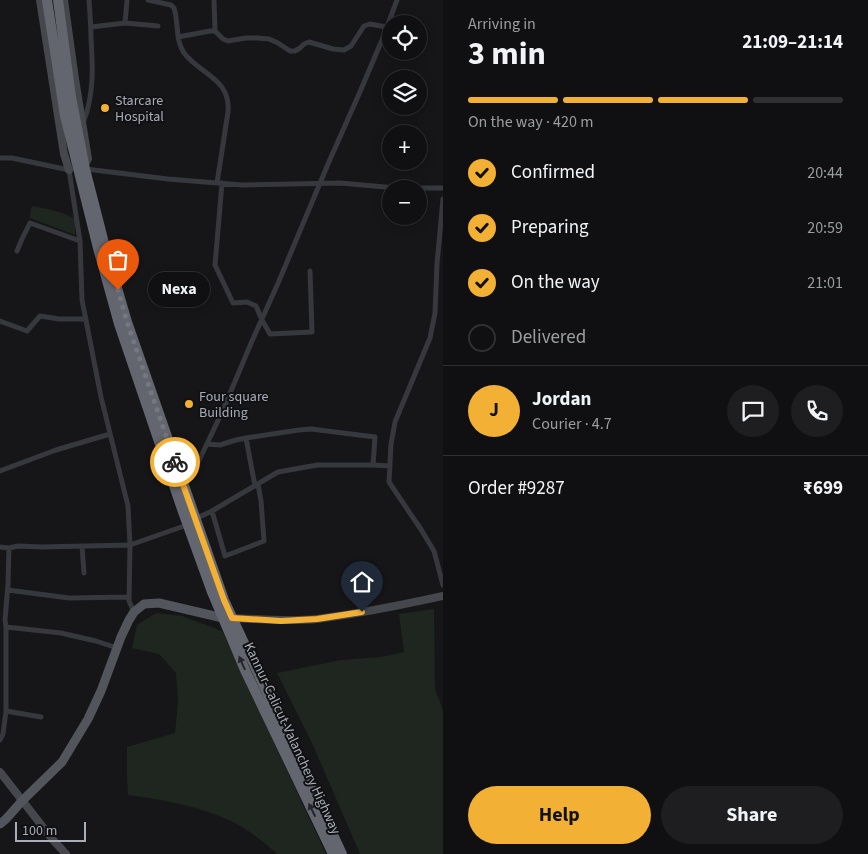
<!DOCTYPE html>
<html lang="en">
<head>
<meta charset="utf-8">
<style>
	:root { --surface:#101012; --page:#1e1e20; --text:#f1f3f6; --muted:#9c9d9f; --line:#303032; --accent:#f2b134 }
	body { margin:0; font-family:"Source Sans 3",sans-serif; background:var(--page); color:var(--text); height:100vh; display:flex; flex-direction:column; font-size:19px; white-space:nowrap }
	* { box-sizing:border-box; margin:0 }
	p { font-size:16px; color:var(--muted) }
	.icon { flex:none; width:28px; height:28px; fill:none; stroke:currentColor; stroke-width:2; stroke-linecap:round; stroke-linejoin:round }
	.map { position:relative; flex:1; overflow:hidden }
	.side { display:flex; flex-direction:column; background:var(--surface); width:425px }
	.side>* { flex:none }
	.tools { position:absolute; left:382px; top:15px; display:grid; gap:10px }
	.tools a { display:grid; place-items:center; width:45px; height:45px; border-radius:50%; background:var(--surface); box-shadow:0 2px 12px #0003,0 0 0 1px var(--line); font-size:25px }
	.scale { position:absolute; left:15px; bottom:12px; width:71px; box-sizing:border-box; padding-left:5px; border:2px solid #a8adb8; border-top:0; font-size:14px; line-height:18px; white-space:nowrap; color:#a8adb8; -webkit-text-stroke:4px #111113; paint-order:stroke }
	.pin { position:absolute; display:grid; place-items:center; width:42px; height:42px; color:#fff; margin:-51px -21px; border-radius:50% 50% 50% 0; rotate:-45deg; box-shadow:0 0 5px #0007 }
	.pin .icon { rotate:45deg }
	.courier { position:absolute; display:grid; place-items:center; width:50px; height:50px; margin:-25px; border:4px solid #f2b134; border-radius:50%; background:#fff; color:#222; box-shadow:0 1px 6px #0007 }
	.bubble { position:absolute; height:35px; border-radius:18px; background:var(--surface); box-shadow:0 2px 12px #0003,0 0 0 1px var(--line); font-size:16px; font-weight:700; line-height:35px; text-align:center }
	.headline em { font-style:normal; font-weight:700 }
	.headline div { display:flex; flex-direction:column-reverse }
	.headline { display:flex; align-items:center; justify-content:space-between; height:85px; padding:0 25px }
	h1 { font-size:32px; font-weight:700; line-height:38px }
	.bar { display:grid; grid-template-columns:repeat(4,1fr); gap:8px 5px; align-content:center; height:60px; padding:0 25px }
	.bar i { height:6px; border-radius:4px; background:var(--line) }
	.bar .active { background:var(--accent) }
	.bar p { grid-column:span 4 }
	.line { display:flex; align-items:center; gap:12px; padding:0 25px; border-top:1px solid var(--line) }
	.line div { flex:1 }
	.round { display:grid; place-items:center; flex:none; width:52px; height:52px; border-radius:26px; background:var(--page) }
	ol { padding:0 25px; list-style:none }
	li { display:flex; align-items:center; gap:15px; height:55px }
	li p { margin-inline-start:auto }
	li .icon { padding:5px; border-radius:50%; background:var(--accent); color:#111; stroke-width:4 }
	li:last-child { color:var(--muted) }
	li i { width:28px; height:28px; border:2px solid var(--line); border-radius:50% }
	.cta { display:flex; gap:10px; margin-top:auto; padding:10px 25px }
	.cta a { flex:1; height:58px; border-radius:30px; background:var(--accent); color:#111; font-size:20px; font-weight:700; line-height:58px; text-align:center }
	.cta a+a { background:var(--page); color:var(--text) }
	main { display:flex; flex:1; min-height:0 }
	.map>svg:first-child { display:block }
</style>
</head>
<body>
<main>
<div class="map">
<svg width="443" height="854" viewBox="0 0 443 854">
	<rect width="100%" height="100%" fill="#161618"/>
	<!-- green -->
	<path fill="#1e261f" d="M 32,206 C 47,209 62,211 75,219 L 75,235 L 30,218 L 31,209 Z
		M 434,609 L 435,689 L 443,711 L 443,854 L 360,854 L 312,743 L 277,673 L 341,660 L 381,657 L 404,652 L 399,614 Z
		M 156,613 L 182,616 L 222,631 L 326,854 L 277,854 C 264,842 249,830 233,822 C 200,806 164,800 128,795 L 127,777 L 127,747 L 175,733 L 178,702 L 176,673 L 159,654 L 132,648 L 137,625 Z"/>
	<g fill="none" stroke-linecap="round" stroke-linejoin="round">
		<!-- street -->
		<path stroke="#37383d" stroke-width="5" d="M 148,0 L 171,5 L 174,8 C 179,23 175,40 184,53 C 201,75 231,79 228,112 L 217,183
			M 214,0 L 215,31
			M 125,23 L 127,0
			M 91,27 L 125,23 L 158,26
			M 178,37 L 210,31 L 215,31 L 223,39 L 228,41 L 246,38 L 258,38 L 269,39 L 278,43 L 290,51 L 295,51 L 300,48 L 304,44 L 309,42 L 333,49 L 344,50 L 351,46 L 364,26 L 370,24 L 386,27
			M 83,123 C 94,96 93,67 91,39 C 91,26 90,13 89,0
			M 0,158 L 12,158 L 69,170 L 80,241 L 82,300 L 101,397 L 128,506 L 130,545 L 129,601 L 134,612
			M 86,169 L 168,179 L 242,185 L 340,183 L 396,188 L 443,188
			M 222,183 L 215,265 L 233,303 L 247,302 L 256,306 L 262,320 L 270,334 L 312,332 L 310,271
			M 443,199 L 437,264 L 435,313 L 430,338 L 395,422 L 391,444 L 389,482 L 422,531 L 434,551 L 443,585
			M 17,251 L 22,239 L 30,223 L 80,241
			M 0,321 L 27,331 L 40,316 L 59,319 L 86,319
			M 207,444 L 220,445 L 236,440 L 246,438
			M 373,465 L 390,466
			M 0,471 L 56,450 L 110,434
			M 181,477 L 195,469 L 223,410 L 252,341 L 279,281 L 328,164 L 359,94 L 382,40 L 397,0
			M 212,511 L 225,556 L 264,541 L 261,501 L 258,484
			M 195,519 L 212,511 L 278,472 L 306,467 L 318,465 L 373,465 L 375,437 L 311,429 L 299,430 L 246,438 L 255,486
			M 82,546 L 84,573
			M 0,547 L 9,548 L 18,546 L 42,547 L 130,545 L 187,525
			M 8,590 L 69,598 L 129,597
			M 6,627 L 61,633 L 96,641 L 117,648
			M 6,711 L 41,717
			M 0,740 L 3,734 L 6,711 L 6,627 L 5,620 L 8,584 L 9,548"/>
		<!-- secondary -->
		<path stroke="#45474d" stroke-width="8" d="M 40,0 L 64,154 L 69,170
			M 64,0 L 75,79 L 88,159 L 87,161
			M 232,618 C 260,619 289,622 317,619 C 359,614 402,605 443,596
			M 0,772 L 53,840 L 66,854"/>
		<!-- primary -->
		<path stroke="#53555c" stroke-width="9" d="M 0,824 L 6,819 L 22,801 L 62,762 L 88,719 L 101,691 L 121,637 L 129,620 L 134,612 L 144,604 L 159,603 L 223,618"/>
		<!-- highway -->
		<path stroke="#63666e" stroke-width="10" d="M 47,0 L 65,116 L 98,248 L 119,324 L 183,512 L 212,592 L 245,670 L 333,854
			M 58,0 L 71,97 L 85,169 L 105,247 L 127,322 L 224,600 L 342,854"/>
	</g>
	<!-- one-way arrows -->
	<defs><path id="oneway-solid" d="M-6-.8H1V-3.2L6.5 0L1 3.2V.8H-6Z" transform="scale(1.25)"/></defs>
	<g fill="#26262a">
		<use href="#oneway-solid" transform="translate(242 663) rotate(-114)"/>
		<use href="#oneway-solid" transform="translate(312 810) rotate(-116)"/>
	</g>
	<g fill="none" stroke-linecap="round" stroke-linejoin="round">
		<!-- done -->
		<path stroke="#757880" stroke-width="5" stroke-dasharray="0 9" d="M 118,290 L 127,322 L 175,462"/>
		<!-- route -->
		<path stroke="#f2b134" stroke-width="6" d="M 175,462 L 224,600 L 232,618 L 281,621 L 317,619 L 362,612"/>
	</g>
	<!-- markers -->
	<g fill="#f2b134" stroke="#111113" stroke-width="2">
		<circle cx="105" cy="108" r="5"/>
		<circle cx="189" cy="404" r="5"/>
	</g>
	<g text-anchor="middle" stroke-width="4" stroke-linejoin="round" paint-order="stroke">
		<!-- poi labels -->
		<g font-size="14" fill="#a8adb8" stroke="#111113" text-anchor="start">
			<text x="115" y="105">Starcare<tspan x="115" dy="16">Hospital</tspan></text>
			<text x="199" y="401">Four square<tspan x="199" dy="16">Building</tspan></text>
		</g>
		<!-- street labels -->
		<g font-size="14" fill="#a8adb8" stroke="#111113">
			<text transform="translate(293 738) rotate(65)" y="5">Kannur-Calicut-Valanchery Highway</text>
		</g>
	</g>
</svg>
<div class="tools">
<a><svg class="icon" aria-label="locate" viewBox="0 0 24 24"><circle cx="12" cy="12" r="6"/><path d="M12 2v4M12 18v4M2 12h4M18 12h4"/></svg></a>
<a><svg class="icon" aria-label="layers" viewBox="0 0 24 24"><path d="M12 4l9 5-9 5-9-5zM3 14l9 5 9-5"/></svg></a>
<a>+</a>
<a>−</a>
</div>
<div class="scale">100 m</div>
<div class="pin" style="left:118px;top:290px;background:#ea580c"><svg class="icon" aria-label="bag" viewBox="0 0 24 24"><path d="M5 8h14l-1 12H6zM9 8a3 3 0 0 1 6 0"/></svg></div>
<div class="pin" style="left:362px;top:612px;background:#1f2937"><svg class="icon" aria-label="home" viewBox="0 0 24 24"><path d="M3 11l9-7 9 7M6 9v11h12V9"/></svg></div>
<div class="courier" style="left:175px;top:462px"><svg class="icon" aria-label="bike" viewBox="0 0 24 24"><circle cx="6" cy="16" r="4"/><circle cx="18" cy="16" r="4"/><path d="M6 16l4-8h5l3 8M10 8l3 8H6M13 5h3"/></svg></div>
<div class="bubble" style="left:148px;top:272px;width:62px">Nexa</div>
</div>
<section class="side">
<div class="headline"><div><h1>3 min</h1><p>Arriving in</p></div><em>21:09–21:14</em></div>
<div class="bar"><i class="active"></i><i class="active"></i><i class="active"></i><i></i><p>On the way · 420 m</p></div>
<ol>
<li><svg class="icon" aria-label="check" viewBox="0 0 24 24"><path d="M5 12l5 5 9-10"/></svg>Confirmed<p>20:44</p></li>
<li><svg class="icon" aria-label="check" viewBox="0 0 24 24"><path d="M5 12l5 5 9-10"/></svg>Preparing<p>20:59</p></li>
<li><svg class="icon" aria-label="check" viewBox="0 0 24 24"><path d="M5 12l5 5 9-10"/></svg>On the way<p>21:01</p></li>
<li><i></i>Delivered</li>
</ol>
<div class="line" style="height:90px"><b class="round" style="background:var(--accent);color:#111">J</b><div><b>Jordan</b><p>Courier · 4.7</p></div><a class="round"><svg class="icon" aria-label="chat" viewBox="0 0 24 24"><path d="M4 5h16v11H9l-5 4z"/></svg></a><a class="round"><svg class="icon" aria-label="phone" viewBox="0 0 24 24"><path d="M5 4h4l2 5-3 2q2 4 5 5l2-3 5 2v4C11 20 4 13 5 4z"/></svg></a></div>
<div class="line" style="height:65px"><div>Order #9287</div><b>₹699</b></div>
<div class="cta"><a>Help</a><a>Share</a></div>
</section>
</main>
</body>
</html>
